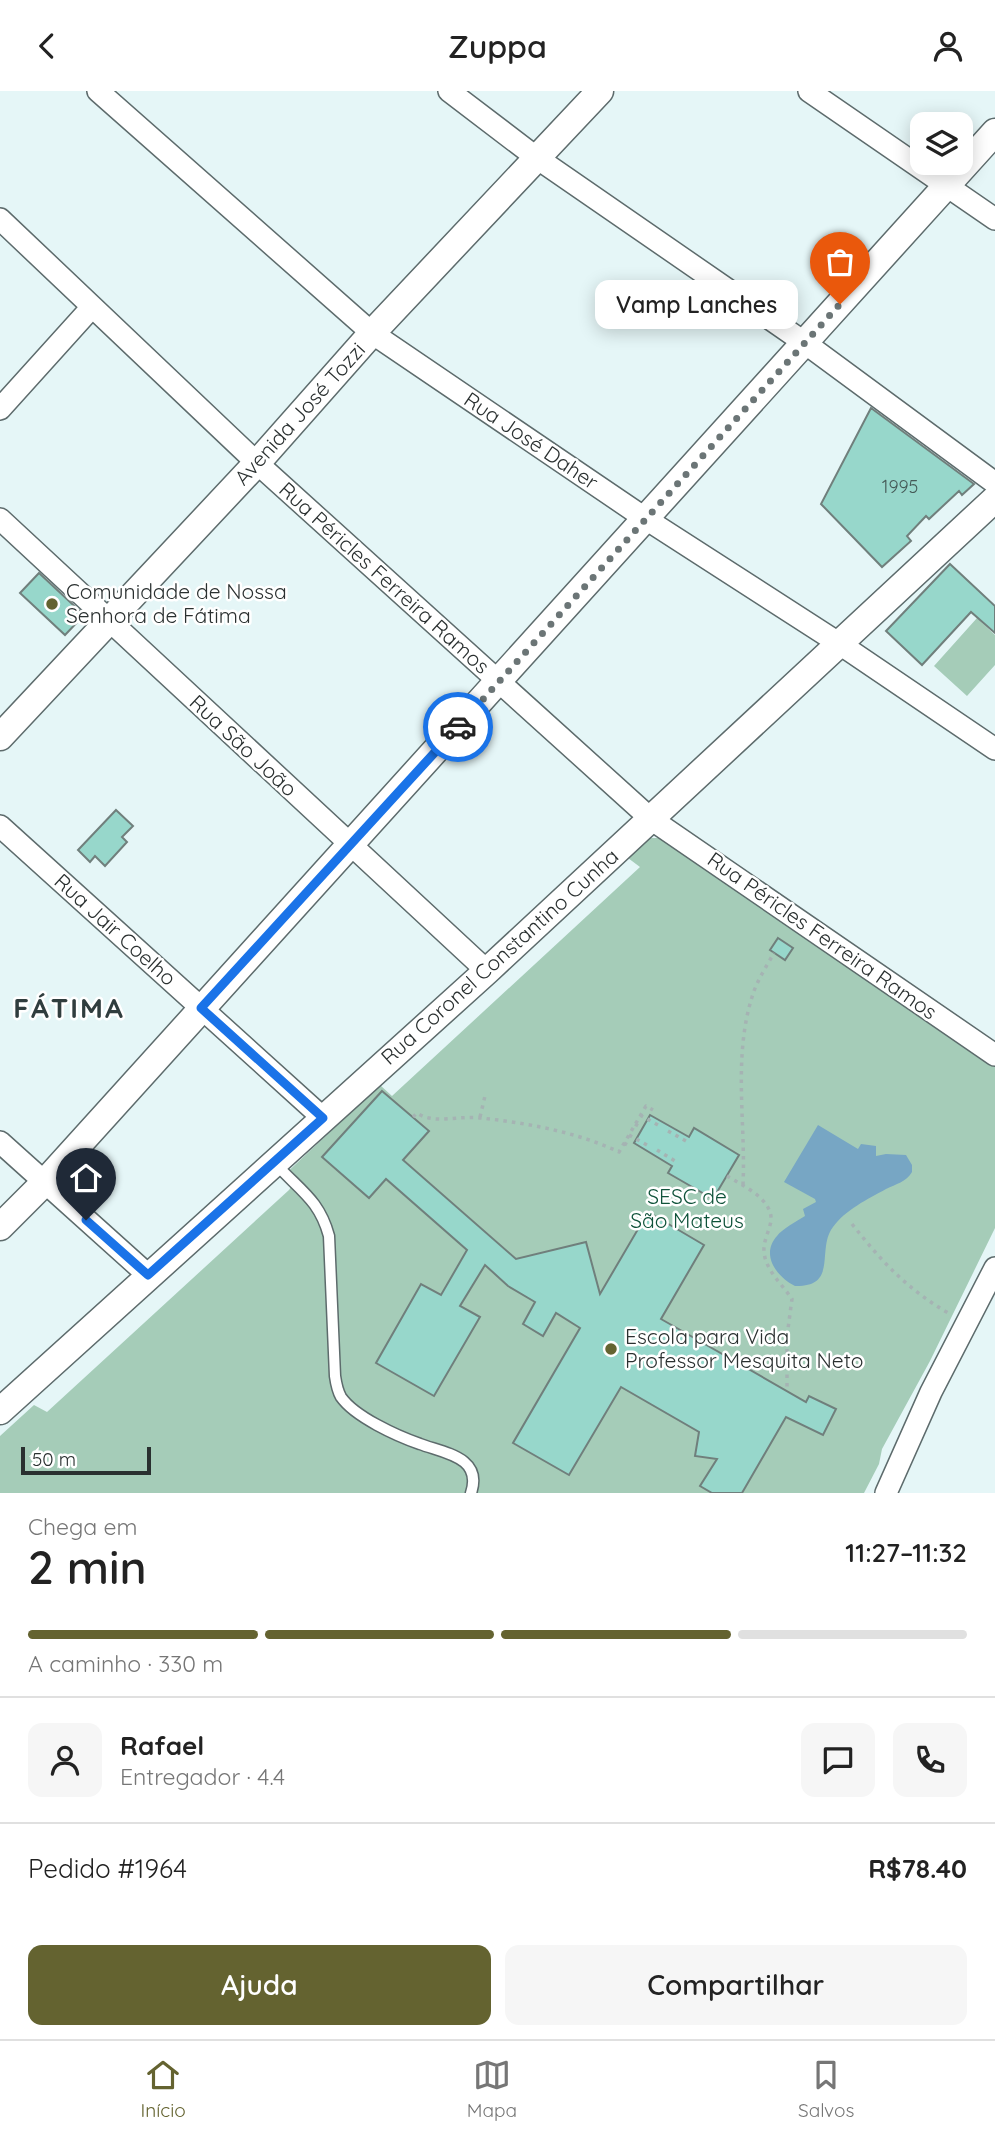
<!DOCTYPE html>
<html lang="pt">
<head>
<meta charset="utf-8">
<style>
	:root { --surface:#fff; --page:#f6f6f6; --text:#222; --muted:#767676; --line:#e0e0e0; --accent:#646330 }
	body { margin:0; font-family:Quicksand,sans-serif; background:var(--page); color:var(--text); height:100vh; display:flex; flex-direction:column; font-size:26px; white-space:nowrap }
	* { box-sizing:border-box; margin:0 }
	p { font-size:23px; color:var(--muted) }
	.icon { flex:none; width:38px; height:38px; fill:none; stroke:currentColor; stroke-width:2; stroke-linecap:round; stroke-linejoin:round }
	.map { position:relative; height:1402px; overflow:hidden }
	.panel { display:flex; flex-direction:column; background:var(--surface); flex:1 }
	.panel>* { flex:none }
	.tools { position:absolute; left:910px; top:21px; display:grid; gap:14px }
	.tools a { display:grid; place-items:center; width:63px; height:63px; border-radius:14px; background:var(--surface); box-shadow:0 4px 18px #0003; font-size:35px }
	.scale { position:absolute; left:21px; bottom:18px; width:130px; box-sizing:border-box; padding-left:7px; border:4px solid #2a3030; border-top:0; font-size:19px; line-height:24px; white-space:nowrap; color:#2a3030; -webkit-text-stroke:5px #fff; paint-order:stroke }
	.pin { position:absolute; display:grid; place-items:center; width:60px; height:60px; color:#fff; margin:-72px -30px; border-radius:50% 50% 50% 0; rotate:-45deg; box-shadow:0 0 7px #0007 }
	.pin .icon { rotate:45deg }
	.courier { position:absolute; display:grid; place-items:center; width:70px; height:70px; margin:-35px; border:5px solid #1a73e8; border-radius:50%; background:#fff; color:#222; box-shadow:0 2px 9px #0007 }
	.bubble { position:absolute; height:49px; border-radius:14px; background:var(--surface); box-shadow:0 4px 18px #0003; font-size:23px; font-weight:600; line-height:49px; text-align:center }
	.headline em { font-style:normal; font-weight:600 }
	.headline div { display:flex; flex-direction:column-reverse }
	.headline { display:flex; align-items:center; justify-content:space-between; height:119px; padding:0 28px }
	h1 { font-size:46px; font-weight:600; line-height:52px }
	.bar { display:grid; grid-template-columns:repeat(4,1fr); gap:10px 7px; align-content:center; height:84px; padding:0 28px }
	.bar i { height:9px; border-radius:5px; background:var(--line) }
	.bar .current { background:var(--accent) }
	.bar p { grid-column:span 4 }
	.line { display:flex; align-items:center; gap:18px; padding:0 28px; border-top:2px solid var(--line) }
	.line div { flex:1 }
	.round { display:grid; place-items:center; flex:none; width:74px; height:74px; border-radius:14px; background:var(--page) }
	.button { display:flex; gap:14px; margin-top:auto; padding:14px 28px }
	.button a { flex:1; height:80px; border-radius:14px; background:var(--accent); color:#fff; font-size:28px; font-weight:600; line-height:80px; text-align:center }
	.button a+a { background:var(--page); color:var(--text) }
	header { display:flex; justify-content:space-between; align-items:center; height:91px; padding:0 28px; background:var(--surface); font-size:32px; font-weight:600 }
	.tab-bar { display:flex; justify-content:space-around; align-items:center; height:98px; border-top:2px solid var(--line); background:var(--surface); font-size:19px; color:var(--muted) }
	.tab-bar a { display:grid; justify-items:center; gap:4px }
	.tab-bar .current { color:var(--accent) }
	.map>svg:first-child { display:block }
</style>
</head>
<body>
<header><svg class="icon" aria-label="back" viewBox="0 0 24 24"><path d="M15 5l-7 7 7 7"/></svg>Zuppa<svg class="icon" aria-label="person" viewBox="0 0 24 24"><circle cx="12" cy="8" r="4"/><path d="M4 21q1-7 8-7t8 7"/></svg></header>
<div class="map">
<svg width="995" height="1402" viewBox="0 0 995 1402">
	<rect width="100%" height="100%" fill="#e5f6f7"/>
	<!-- green -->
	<path fill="#a5ccb8" d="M 977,527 L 995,544 L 995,574 L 967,605 L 934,575 Z
		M 650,747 L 661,747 L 995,975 L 995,1137 L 930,1270 L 882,1358 L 879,1373 L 864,1402 L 0,1402 L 0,1345 L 34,1314 L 47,1321 L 289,1099 L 291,1096 L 281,1087 L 380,994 L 392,1005 L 640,776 L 628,767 Z"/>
	<!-- water -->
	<path fill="#77a6c4" d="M 818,1034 L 858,1058 L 861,1053 L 876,1055 L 876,1065 L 886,1063 L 906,1064 L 912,1074 L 912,1081 C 906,1091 896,1093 886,1098 C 868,1108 845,1119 833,1136 C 816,1158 839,1196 795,1195 C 777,1186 760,1164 777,1145 C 782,1138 797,1130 805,1125 L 803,1118 L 816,1111 L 815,1108 L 784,1091 Z"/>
	<!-- building -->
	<path fill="#97d7cb" stroke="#707f7c" stroke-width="2" d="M 871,317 L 974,393 L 962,404 L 959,400 L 929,428 L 926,425 L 907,445 L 911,450 L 882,476 L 821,413 Z
		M 950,473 L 995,515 L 995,542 L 971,521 L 922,574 L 886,540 Z
		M 39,482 L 84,524 L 65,544 L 20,502 Z
		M 116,719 L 133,735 L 122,746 L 127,751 L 105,775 L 95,765 L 90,771 L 78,759 Z
		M 778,847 L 793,857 L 785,869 L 770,859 Z
		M 382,1000 L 429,1040 L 403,1069 L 516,1168 L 586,1151 L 600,1203 L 648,1121 L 704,1154 L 661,1228 L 806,1311 L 809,1305 L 836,1318 L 823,1344 L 786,1326 L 742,1402 L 712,1402 L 700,1395 L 717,1368 L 695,1365 L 699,1341 L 621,1296 L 569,1384 L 513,1352 L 580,1237 L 556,1222 L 543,1245 L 523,1233 L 535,1211 L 508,1195 L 485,1174 L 460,1215 L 480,1226 L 434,1305 L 376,1272 L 421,1193 L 441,1204 L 467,1159 L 386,1088 L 369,1107 L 322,1066 Z
		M 650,1024 L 689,1046 L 694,1037 L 739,1064 L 713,1108 L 668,1082 L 672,1075 L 634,1052 Z"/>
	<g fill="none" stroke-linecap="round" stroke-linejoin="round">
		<defs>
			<path id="service" d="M 275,1072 C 299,1099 319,1108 329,1145 L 335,1285 C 336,1292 337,1299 341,1306 C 355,1326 397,1345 420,1353 C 444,1362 483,1366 471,1402"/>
			<path id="minor" d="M 98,0 L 372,242 L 646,428 L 840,553 L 995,658
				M 449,0 L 537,67 L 805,252 L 995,392
				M 809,0 L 995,128
				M 0,128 L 257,372 L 651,728 L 995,964
				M 0,318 L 92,216
				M 0,428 L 487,880
				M 0,735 L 323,1027
				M 0,1051 L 148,1184
				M 886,1402 L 931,1301 L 995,1177"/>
			<path id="tertiary" d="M 0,646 L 257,372 L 372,242 L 600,0
				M 0,1136 L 44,1092 L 995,41
				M 0,1320 L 487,880 L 995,408"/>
		</defs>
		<!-- service casing -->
		<use href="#service" stroke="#5d6b6c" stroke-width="13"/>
		<!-- minor casing -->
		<use href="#minor" stroke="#5d6b6c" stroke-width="24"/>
		<!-- tertiary casing -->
		<use href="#tertiary" stroke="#5d6b6c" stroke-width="29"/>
		<!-- path -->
		<path stroke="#a5b3b3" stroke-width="3.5" stroke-dasharray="3.5 5" stroke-linecap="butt" d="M 640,1024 L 658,1034
			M 413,1026 L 417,1022 C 434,1034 460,1024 481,1027 C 527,1032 577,1041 619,1061 L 646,1015 L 653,1019
			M 480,1026 L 485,1005
			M 635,1033 L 642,1037
			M 668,1040 L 686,1050
			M 629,1044 L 647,1054
			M 624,1052 L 631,1056
			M 657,1059 L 675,1070
			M 727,1085 C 742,1094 773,1108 771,1130 C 769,1141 763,1150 764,1162 C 767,1181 782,1193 792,1208 L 787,1245 L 787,1300
			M 743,1094 C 746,1030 732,963 754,900 C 759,887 767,874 774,862
			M 852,1133 C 882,1171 908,1199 950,1223"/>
		<!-- service -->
		<use href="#service" stroke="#fff" stroke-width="10"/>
		<!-- minor -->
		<use href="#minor" stroke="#fff" stroke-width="21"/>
		<!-- tertiary -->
		<use href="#tertiary" stroke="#fff" stroke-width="26"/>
	</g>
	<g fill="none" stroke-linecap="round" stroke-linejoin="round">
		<!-- done -->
		<path stroke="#6b7576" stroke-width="7" stroke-dasharray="0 12.6" d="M 458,636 L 840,213"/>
		<!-- route -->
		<path stroke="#1a73e8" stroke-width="9" d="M 86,1129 L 148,1184 L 323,1027 L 201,917 L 458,636"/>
	</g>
	<!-- markers -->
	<g fill="#646330" stroke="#fff" stroke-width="2.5">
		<circle cx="52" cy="513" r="7"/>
		<circle cx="611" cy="1258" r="7"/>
	</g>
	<g text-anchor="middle" stroke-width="5" stroke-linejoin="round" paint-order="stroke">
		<!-- number labels -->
		<g font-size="18" fill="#455a57">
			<text x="900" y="402">1995</text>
		</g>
		<!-- street labels -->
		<g font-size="21" fill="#2a3030" stroke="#fff">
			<text transform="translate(300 323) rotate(-48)" y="7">Avenida José Tozzi</text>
			<text transform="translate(531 350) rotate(34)" y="7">Rua José Daher</text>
			<text transform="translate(384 487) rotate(42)" y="7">Rua Péricles Ferreira Ramos</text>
			<text transform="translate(243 655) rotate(43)" y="7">Rua São João</text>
			<text transform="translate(115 839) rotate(42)" y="7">Rua Jair Coelho</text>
			<text transform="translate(822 845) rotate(35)" y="7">Rua Péricles Ferreira Ramos</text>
			<text transform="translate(500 866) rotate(-42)" y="7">Rua Coronel Constantino Cunha</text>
		</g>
		<!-- poi labels -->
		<g font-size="21" fill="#2a3030" stroke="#fff" text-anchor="start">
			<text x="66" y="508">Comunidade de Nossa<tspan x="66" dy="24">Senhora de Fátima</tspan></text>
			<text x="625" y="1253">Escola para Vida<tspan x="625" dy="24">Professor Mesquita Neto</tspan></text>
		</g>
		<!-- park labels -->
		<g font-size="21" fill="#0f533a" stroke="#fff">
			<text x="687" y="1113">SESC de<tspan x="687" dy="24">São Mateus</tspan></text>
		</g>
		<!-- district labels -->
		<g font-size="28" font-weight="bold" letter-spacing="2" fill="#303d3e" stroke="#fff">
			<text x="69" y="927">FÁTIMA</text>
		</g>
	</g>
</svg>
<div class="tools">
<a><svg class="icon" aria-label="layers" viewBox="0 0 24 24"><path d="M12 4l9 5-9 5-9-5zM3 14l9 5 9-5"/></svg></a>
</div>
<div class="scale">50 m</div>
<div class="pin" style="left:840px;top:213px;background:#ea580c"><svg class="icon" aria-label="bag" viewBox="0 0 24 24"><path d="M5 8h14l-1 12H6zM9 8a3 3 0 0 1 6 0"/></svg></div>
<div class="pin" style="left:86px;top:1129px;background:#1f2937"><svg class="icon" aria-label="home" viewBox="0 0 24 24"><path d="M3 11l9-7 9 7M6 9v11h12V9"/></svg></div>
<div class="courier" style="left:458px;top:636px"><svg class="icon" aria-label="car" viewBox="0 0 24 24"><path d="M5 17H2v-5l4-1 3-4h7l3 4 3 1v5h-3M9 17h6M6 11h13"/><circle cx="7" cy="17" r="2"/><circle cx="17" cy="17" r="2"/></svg></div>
<div class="bubble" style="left:595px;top:189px;width:203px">Vamp Lanches</div>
</div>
<section class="panel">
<div class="headline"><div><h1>2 min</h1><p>Chega em</p></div><em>11:27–11:32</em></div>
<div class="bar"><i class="current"></i><i class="current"></i><i class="current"></i><i></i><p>A caminho · 330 m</p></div>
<div class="line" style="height:126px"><a class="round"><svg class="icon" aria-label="person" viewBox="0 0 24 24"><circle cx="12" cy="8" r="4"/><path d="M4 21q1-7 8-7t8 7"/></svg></a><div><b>Rafael</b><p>Entregador · 4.4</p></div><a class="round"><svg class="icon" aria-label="chat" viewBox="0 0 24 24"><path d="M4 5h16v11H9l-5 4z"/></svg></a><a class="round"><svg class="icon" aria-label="phone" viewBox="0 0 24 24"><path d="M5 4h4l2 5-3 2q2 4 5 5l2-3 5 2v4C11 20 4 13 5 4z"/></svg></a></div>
<div class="line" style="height:91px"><div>Pedido #1964</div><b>R$78.40</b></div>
<div class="button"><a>Ajuda</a><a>Compartilhar</a></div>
</section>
<nav class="tab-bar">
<a class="current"><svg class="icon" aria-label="home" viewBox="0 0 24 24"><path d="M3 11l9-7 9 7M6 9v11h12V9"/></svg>Início</a>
<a><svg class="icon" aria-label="map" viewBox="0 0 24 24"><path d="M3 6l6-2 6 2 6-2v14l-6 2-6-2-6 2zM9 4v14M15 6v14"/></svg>Mapa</a>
<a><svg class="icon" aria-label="saved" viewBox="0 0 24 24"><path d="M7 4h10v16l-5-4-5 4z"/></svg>Salvos</a>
</nav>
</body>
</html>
